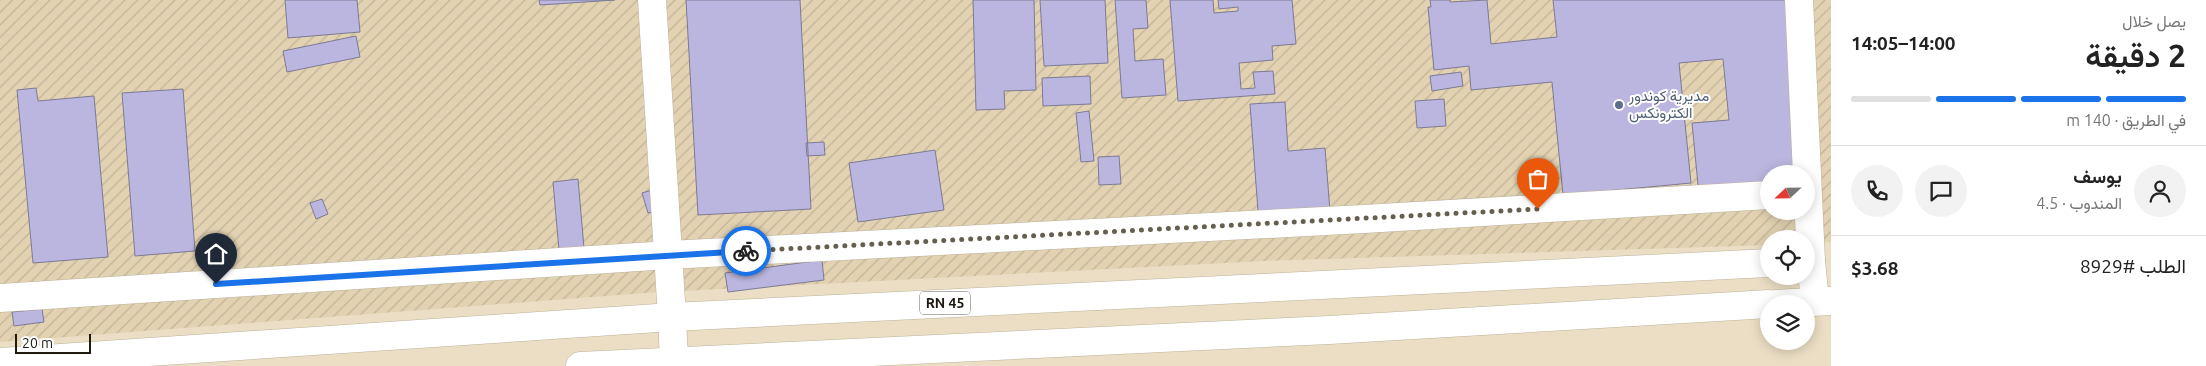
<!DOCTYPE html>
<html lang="ar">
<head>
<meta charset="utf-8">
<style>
	:root { --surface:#fff; --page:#f2f2f2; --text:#222; --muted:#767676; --line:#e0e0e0; --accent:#1a73e8 }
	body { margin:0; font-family:Ubuntu,Vazirmatn,sans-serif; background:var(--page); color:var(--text); direction:rtl; height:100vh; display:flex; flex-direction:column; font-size:19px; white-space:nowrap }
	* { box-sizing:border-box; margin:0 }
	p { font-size:16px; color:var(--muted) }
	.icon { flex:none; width:28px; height:28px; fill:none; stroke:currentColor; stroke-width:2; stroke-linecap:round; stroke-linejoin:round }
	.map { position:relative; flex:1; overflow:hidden; direction:ltr }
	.side { display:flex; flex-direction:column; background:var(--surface); width:375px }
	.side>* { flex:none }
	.needle { width:32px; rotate:248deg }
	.tools { position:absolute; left:1760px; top:165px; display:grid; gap:10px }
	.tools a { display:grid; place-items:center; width:55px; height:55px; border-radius:50%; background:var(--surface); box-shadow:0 2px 12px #0003; font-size:25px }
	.scale { position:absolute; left:15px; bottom:12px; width:76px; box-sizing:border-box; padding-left:5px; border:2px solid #1e1a10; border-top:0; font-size:14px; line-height:18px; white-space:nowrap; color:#1e1a10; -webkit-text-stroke:4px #fff; paint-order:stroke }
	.pin { position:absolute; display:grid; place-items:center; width:42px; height:42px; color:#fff; margin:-51px -21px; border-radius:50% 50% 50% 0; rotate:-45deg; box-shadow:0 0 5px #0007 }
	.pin .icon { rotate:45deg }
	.courier { position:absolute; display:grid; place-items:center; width:50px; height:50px; margin:-25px; border:4px solid #1a73e8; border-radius:50%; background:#fff; color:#222; box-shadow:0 1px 6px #0007 }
	.summary em { font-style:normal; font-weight:600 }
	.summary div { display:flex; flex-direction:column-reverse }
	.summary { display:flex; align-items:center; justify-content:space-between; height:85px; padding:0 20px }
	h1 { font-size:32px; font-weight:600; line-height:38px }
	.bar { display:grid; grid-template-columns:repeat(4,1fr); gap:8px 5px; align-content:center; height:60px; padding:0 20px }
	.bar i { height:6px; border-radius:4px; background:var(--line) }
	.bar .current { background:var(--accent) }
	.bar p { grid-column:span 4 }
	.line { display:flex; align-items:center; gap:12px; padding:0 20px; border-top:1px solid var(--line) }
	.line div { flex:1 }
	.round { display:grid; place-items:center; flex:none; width:52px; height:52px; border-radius:26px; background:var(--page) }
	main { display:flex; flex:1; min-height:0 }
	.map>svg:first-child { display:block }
</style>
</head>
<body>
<main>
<section class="side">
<div class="summary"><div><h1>2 دقيقة</h1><p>يصل خلال</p></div><em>14:00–14:05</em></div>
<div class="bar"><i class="current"></i><i class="current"></i><i class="current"></i><i></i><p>في الطريق · 140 m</p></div>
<div class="line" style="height:90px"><a class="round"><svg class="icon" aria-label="person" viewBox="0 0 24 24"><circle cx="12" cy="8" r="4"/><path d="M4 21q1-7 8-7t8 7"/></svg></a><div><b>يوسف</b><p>المندوب · 4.5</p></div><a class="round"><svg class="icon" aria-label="chat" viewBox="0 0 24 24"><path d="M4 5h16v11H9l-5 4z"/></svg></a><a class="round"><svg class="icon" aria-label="phone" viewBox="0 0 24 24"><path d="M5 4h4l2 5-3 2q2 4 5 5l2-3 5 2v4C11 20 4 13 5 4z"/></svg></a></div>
<div class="line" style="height:65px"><div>الطلب #8929</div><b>$3.68</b></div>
</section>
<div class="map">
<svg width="1831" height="366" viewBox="0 0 1831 366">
	<defs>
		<pattern id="industrial-furrows" width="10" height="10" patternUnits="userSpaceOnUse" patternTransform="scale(1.25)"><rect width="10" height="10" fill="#e2d2b2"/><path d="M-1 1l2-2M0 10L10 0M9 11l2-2" fill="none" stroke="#c1b498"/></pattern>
	</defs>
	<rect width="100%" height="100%" fill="#ebdec4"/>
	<!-- industrial -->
	<path fill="url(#industrial-furrows)" fill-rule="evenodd" d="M 0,0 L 1831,0 L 1831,242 L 1806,243 L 1806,239 L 1769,239 L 1769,245 L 1264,261 L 645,293 L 0,342 ZM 1769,174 L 1806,174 L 1806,211 L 1769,211 Z"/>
	<!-- building -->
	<path fill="#bbb6df" stroke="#7d7a93" d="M 285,0 L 357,0 L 360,32 L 288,38 Z
		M 539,0 L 615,0 L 540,5 Z
		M 686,0 L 800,0 L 811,209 L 698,215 Z
		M 973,0 L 1034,0 L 1036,90 L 1004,91 L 1005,109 L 976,110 Z
		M 1040,0 L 1105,0 L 1108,63 L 1044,66 Z
		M 1115,0 L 1146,0 L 1148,28 L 1133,29 L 1135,61 L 1163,59 L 1166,95 L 1122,98 Z
		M 1170,0 L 1213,0 L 1214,13 L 1238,11 L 1238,7 L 1219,9 L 1218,0 L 1292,0 L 1296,44 L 1272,46 L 1273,60 L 1239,63 L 1241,89 L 1255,88 L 1253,72 L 1273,71 L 1275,94 L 1178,101 Z
		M 1430,0 L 1450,0 L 1450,2 L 1487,0 L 1491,44 L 1557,37 L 1553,0 L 1802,0 L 1806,174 L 1769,174 L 1769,188 L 1699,195 L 1692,123 L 1729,120 L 1723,59 L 1679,63 L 1691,183 L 1563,195 L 1552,82 L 1471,90 L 1469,66 L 1434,70 L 1428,7 L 1431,7 Z
		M 356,36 L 360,57 L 287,72 L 283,51 Z
		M 1461,72 L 1463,86 L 1432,91 L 1430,76 Z
		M 1090,76 L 1091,104 L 1043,106 L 1042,78 Z
		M 36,88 L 38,101 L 94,96 L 108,257 L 33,263 L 17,90 Z
		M 183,89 L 195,251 L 135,256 L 122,93 Z
		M 1444,99 L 1446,126 L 1417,128 L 1415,101 Z
		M 1285,102 L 1288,151 L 1325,148 L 1330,211 L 1258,211 L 1250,104 Z
		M 1089,111 L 1094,161 L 1081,162 L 1076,113 Z
		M 824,142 L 825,155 L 807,156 L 806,143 Z
		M 935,150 L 944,210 L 858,222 L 849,163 Z
		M 1119,156 L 1121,184 L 1099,185 L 1098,157 Z
		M 578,179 L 584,248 L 559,250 L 553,182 Z
		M 665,186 L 671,207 L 648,213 L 642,193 Z
		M 322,199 L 328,214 L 316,219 L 310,203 Z
		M 822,260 L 824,280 L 728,292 L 725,273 Z
		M 42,309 L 44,322 L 14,326 L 12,312 Z"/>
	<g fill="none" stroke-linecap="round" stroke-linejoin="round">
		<defs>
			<path id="minor" d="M 652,0 L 672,317
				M 1799,0 L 1811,261
				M 0,298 L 669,255 L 1364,219 L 1769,195"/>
			<path id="major" d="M 1811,261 L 1815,301
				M 1776,304 L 1831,301
				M 672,317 L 674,361
				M 0,362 L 672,317 L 1769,263
				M 580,366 L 1329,330 L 1769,304"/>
		</defs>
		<!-- minor casing -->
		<use href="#minor" stroke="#bdb198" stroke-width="29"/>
		<!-- major casing -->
		<use href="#major" stroke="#bdb198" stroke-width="29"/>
		<!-- minor -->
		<use href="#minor" stroke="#fff" stroke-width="28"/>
		<!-- major -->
		<use href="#major" stroke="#fff" stroke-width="28"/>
	</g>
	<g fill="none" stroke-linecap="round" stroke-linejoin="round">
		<!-- done -->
		<path stroke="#665f4f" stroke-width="5" stroke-dasharray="0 9" d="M 746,251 L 1538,209"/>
		<!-- route -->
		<path stroke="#1a73e8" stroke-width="6" d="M 216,284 L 746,251"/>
	</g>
	<!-- markers -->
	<circle fill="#5c6f8a" stroke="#fff" stroke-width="2" cx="1619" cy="105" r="5"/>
	<g text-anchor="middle" stroke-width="4" stroke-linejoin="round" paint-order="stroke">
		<!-- shield labels -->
		<rect fill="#fff" stroke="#625f58" stroke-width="1" x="920" y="291.5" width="50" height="23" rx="4"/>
		<g font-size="14" font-weight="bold" fill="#1e1a10">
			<text x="945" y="308">RN 45</text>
		</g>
		<!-- service labels -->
		<g font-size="15" fill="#4e5e75" stroke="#fff" text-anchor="start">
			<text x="1629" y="101">مديرية كوندور<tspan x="1629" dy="17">الكترونكس</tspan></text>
		</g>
	</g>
</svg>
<div class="tools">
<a><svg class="needle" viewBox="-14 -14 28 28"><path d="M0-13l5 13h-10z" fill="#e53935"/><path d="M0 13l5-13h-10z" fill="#767676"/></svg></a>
<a><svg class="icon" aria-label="locate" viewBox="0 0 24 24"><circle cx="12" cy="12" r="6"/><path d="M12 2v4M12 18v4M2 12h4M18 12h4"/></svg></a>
<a><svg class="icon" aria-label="layers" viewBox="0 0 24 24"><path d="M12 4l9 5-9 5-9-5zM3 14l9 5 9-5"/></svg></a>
</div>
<div class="scale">20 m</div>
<div class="pin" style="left:1538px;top:209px;background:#ea580c"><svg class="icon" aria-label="bag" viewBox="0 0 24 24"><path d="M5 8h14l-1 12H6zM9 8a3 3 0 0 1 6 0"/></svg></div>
<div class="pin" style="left:216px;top:284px;background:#1f2937"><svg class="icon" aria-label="home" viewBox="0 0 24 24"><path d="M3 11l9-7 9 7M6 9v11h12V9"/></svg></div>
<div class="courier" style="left:746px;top:251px"><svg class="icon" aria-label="bike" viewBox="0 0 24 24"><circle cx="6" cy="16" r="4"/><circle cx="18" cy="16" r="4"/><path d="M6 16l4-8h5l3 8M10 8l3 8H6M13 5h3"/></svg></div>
</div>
</main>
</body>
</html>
